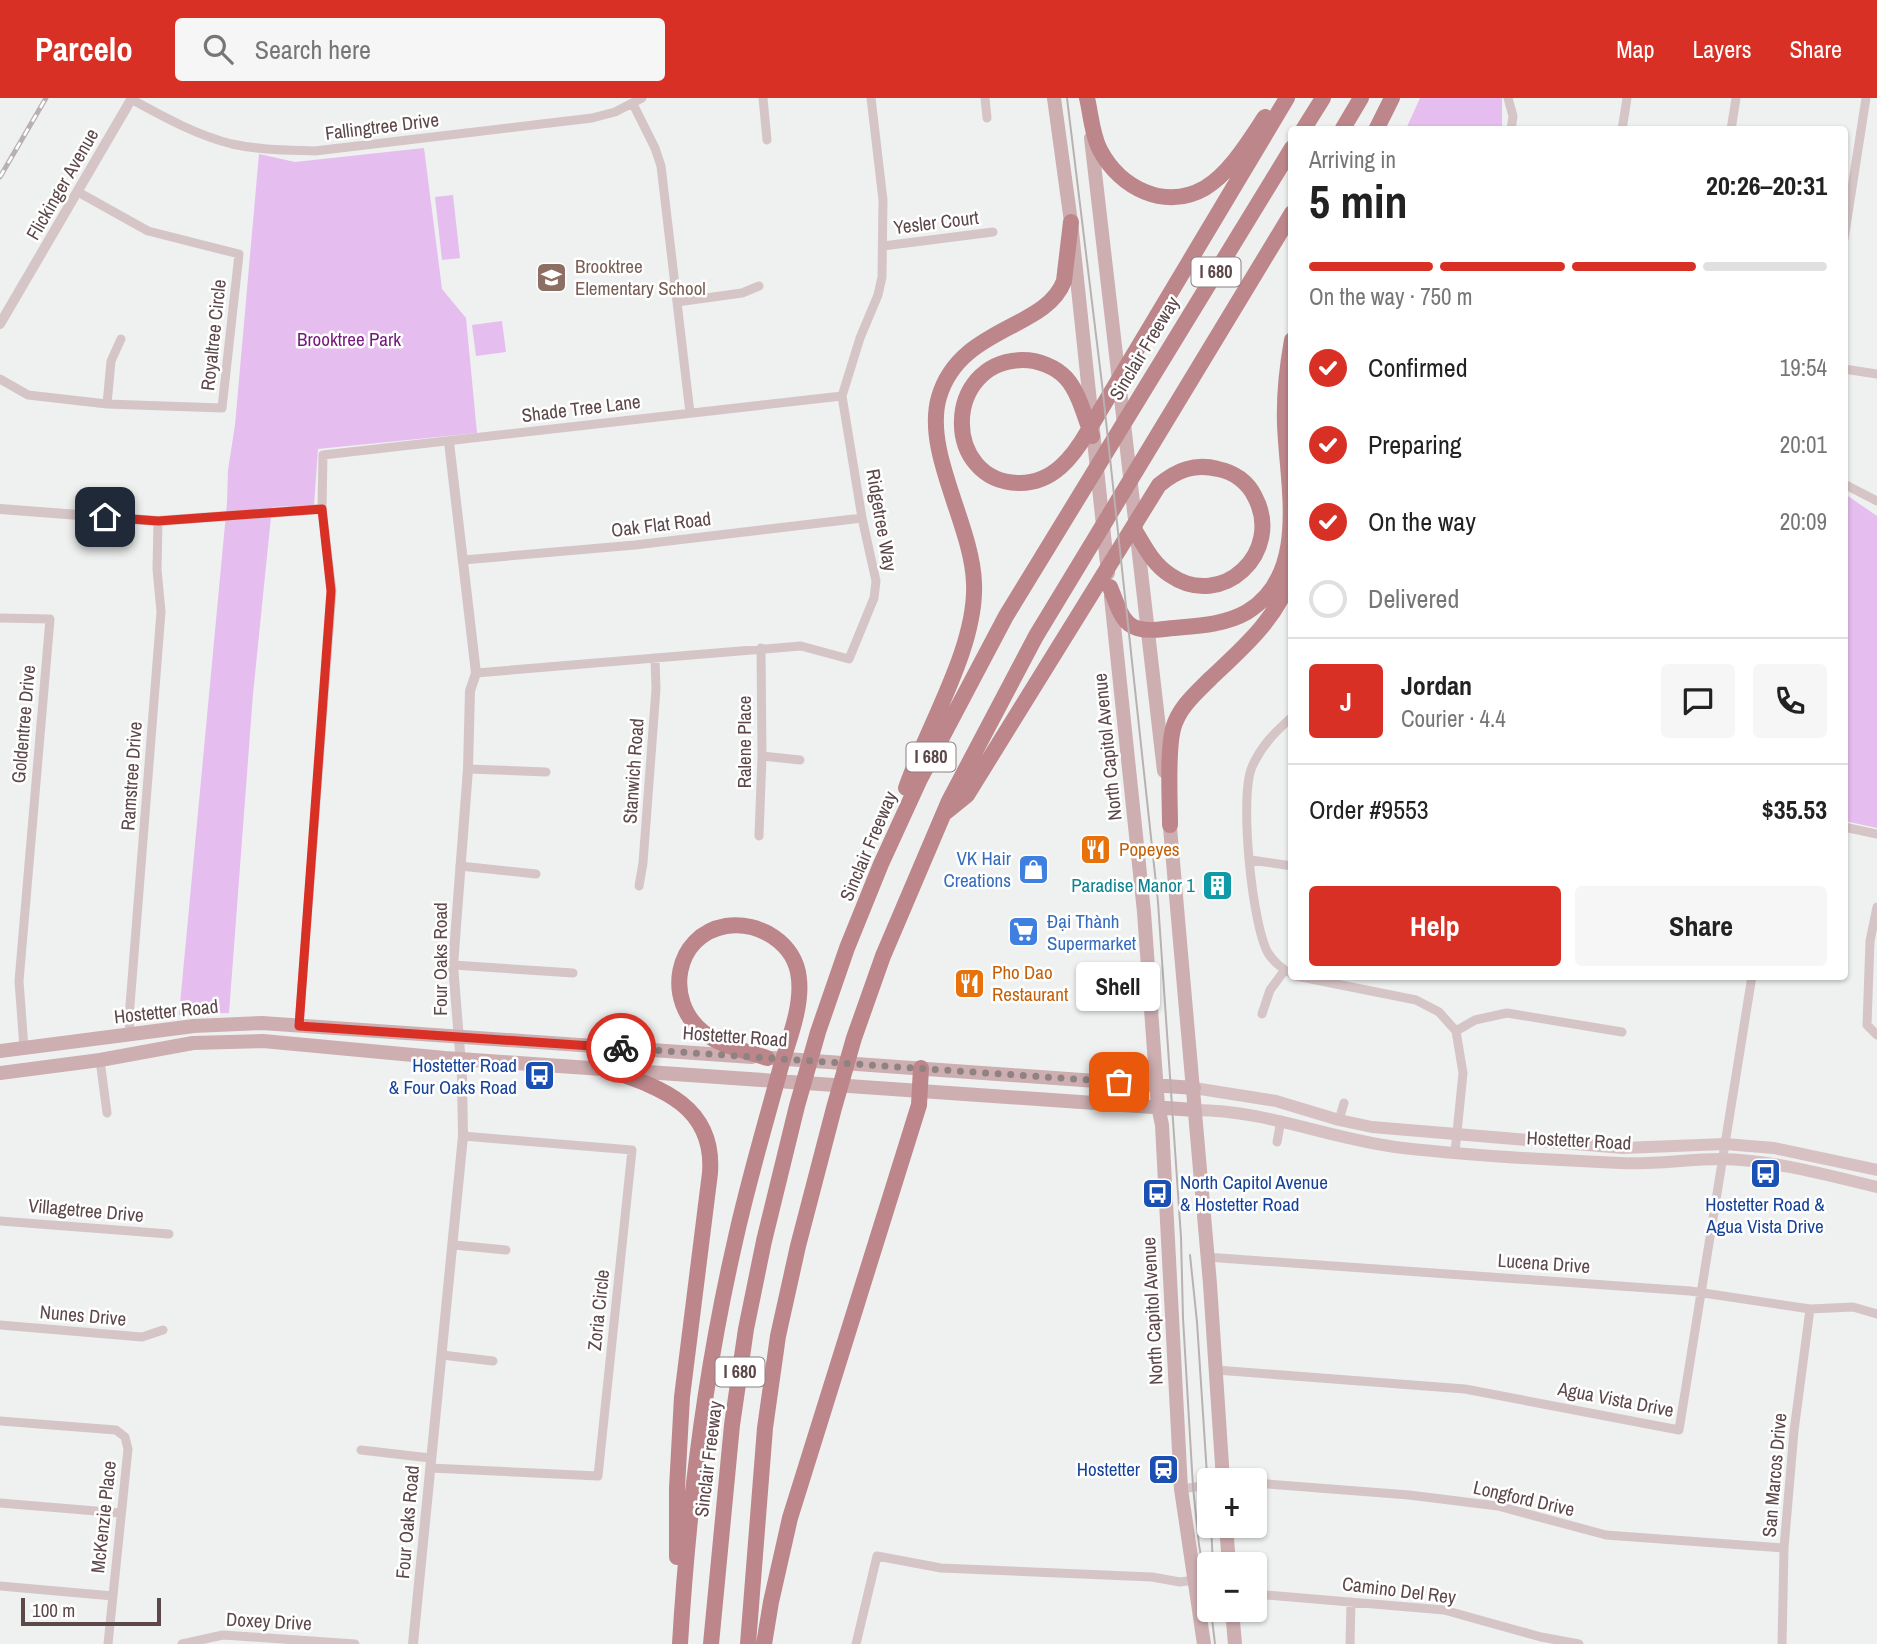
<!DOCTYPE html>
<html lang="en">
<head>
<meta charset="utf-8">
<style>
	:root { --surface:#fff; --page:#f6f6f6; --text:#222; --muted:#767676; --line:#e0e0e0; --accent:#d93025 }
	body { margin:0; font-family:"Archivo Narrow",sans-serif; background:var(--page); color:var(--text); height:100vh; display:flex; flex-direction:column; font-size:26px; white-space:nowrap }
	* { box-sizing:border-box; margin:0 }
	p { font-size:23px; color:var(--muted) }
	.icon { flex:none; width:38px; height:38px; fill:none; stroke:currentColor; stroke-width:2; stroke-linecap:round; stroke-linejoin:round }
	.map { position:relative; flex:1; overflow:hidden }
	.drawer { position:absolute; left:1288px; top:28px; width:560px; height:854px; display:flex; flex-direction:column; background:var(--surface); border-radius:7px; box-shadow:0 2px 5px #0004 }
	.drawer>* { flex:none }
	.tools { position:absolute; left:1197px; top:1370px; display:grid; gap:14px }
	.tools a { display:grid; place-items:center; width:70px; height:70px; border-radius:7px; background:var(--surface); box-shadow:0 2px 5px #0004; font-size:35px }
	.scale { position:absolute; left:21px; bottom:18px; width:140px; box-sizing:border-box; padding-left:7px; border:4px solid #5c4749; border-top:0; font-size:19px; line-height:24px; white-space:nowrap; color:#5c4749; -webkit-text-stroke:5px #fff; paint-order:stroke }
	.pin { position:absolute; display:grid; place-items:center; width:60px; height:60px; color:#fff; margin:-30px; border-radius:14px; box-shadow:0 4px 10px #0006 }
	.courier { position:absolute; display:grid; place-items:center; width:70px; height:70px; margin:-35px; border:5px solid #d93025; border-radius:50%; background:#fff; color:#222; box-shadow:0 2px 9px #0007 }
	.bubble { position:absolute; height:49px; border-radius:7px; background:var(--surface); box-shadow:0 2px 5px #0004; font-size:23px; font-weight:700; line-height:49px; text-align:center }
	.headline em { font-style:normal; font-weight:700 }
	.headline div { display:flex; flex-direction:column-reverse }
	.headline { display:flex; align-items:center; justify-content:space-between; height:119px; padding:0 21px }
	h1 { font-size:46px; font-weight:700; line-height:52px }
	.bar { display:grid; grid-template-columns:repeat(4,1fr); gap:10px 7px; align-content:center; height:84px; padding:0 21px }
	.bar i { height:9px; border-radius:5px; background:var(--line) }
	.bar .active { background:var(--accent) }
	.bar p { grid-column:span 4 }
	.line { display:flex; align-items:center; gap:18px; padding:0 21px; border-top:2px solid var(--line) }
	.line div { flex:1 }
	.round { display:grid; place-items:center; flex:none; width:74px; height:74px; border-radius:7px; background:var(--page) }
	ol { padding:0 21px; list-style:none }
	li { display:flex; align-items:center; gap:21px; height:77px }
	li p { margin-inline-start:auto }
	li .icon { padding:7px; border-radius:50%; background:var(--accent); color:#fff; stroke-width:4 }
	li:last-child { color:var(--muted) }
	li i { width:38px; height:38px; border:4px solid var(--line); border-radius:50% }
	.primary-button { display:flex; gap:14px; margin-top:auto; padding:14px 21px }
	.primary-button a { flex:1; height:80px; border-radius:7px; background:var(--accent); color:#fff; font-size:28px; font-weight:700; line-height:80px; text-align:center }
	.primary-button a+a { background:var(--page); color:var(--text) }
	header { display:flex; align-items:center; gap:42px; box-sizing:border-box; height:98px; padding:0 35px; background:var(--accent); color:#fff }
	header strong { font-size:33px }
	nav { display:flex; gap:38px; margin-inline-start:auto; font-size:24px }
	.search { width:490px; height:63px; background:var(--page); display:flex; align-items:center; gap:18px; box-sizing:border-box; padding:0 24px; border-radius:7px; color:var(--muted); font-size:26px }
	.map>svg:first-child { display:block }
</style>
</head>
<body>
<header>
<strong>Parcelo</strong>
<div class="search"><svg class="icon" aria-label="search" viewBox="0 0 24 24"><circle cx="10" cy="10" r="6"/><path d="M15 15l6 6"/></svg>Search here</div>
<nav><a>Map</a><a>Layers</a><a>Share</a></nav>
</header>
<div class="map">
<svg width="1877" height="1546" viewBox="0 0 1877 1546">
	<rect width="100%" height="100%" fill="#eef1f0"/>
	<!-- green -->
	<path fill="#e5bdef" d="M 1420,0 L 1502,0 L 1502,31 L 1406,31 Z
		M 424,50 L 442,191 L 466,220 L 477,335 L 318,351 L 314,407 L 272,409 L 253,596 L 229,915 L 179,917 L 227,405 L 228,372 L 235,327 L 259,56 L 295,64 Z
		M 453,97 L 460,160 L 442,162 L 435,99 Z
		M 502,223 L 506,254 L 476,258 L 472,227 Z
		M 1845,396 L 1877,418 L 1877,730 L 1845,723 Z"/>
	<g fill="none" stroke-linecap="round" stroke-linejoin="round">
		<!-- minor -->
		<path stroke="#d6c5c7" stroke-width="9" d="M 763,0 L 767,42
			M 985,0 L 987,20
			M 1508,0 L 1513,18 L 1511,32
			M 131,1 C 164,19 196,37 232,46 C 259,52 288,52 315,53 L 592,20 L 615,14 L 642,0
			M 633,6 L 655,50 L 661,68 L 690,315
			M 1622,32 L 1627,0
			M 1731,32 L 1736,0
			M 1844,141 L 1866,0
			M 883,148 L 993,134
			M 677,204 L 742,195 L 759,188
			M 1844,271 L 1877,276
			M 0,281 L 28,297 L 107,306 L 222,310 L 239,156 L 148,133 L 78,94
			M 107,306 L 111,263 L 121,241
			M 1844,386 L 1877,403
			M 463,462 L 635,447 L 862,420
			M 0,520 L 50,521 L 19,883 L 24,950
			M 476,575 L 801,548 L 849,561 L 874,500 L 876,483 L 862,420 L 842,298 L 860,240 L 878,197 L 882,179 L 883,102 L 871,0
			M 1292,619 C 1275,634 1261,648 1252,669 C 1239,698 1252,827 1268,855 C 1273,863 1283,872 1292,876
			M 762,658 L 800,662
			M 468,671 L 546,674
			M 1844,729 L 1877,736
			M 759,738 L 762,658 L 761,550
			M 1251,762 L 1292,768
			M 460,768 L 536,776
			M 639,788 L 643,765 L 656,591 L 655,560
			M 1877,809 L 1870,843 L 1867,927 L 1877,937
			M 453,867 L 573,875
			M 1296,878 L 1416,902 L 1439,914 L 1456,933 L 1463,975 L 1455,1054
			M 1262,916 L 1270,892 L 1284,873
			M 299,928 L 332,493 L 322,411 L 323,357 L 842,298
			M 1456,933 L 1475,922 L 1507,915 L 1622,934
			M 130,936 L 129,920 L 161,514 L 157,471 L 158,423
			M 100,962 L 107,1015
			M 1339,1022 L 1344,1005
			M 1277,1044 L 1281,1022
			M 0,1123 L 169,1136
			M 454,1147 L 506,1152
			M 1206,1159 L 1690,1193 L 1810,1211 L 1853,1209 L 1877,1216
			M 0,1227 L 142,1239 L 163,1232
			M 442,1257 L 493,1263
			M 1216,1272 L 1465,1291 L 1679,1332 L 1752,878
			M 0,1323 L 116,1332 L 125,1339 L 128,1351 L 108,1546
			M 361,1352 L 430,1360
			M 430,1370 L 598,1378 L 632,1052 L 463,1038
			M 1255,1385 L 1409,1397 L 1498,1408 L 1606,1437 L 1784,1450
			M 1181,1391 L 1209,1387
			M 0,1405 L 120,1415
			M 0,1488 L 113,1498
			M 1255,1496 L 1444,1512 L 1541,1539 L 1579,1546
			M 182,1546 L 223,1537 L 355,1546
			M 856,1546 L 877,1458 L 941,1470 L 1152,1479 L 1180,1484 L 1194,1482
			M 1350,1546 L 1351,1504
			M 1782,1546 L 1784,1450 L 1794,1333 L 1810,1211"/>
		<!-- tertiary -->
		<path stroke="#d6c5c7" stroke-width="10" d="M 0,226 L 132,0
			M 0,411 L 158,423 L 322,411
			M 413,1546 L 463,1038 L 462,979 L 453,867 L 468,671 L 470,593 L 476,575 L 449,344"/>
		<!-- secondary -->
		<path stroke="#d7c1c3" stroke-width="12" d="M 1194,990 L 1276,1003 L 1339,1022 L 1372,1029 L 1623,1050 L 1725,1046 L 1774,1050 L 1877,1072
			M 1195,1012 C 1267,1012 1332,1042 1403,1050 C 1475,1058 1548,1062 1620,1065 C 1653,1067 1687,1061 1721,1061 C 1773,1062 1827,1077 1877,1089"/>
		<!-- primary -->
		<path stroke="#cdaeb1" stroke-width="14" d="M 1054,0 L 1071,124 L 1108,475
			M 1091,40 L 1164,673
			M 1111,499 L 1144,814 L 1158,1008 L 1162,1027 L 1181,1391 L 1204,1546
			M 1169,718 L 1210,1186 L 1223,1382
			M 0,953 L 194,928 L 262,925 L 752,959
			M 772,960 L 1194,990
			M 0,975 L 100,962 L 193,945 L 263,943 L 445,960 L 1195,1012
			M 1226,1428 L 1229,1466
			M 1232,1512 L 1235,1546"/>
		<!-- motorway -->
		<path stroke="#bd868a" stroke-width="16" d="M 1087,0 C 1091,17 1092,37 1100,52 C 1120,90 1165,113 1205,90 C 1230,75 1249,43 1265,19
			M 1303,32 L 1323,0
			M 1342,32 L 1361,0
			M 1376,32 L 1392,0
			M 1092,338 C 1085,320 1079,294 1066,280 C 1056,269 1038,262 1023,262 C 942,263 942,385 1020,385 C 1053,385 1073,359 1088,333 C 1154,222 1221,111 1287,0
			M 1110,489 C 1123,522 1125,536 1164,531 C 1192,528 1223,528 1247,514 C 1310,476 1287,387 1285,326 C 1284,298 1287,270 1292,242
			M 906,690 C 927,629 977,549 974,485 C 972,426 923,354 939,299 C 960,228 1046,232 1064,183 L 1071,124
			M 946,714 L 967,697 L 1159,387 C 1177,372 1195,365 1218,371 C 1234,374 1248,384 1255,399 C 1284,454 1222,513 1170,477 C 1154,467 1146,451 1137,436
			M 1170,727 C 1170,701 1167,654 1173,631 C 1178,610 1197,594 1211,580 C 1244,549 1278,520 1292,475
			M 604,970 C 658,989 715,1006 710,1075 L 682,1299 L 677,1390 L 677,1459
			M 680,1546 C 688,1412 704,1279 734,1148 C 747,1087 765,1028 781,968 C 789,941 802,909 799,881 C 796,845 759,823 726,828 C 674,837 664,903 703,934 C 720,948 746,953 767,960
			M 711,1546 L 732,1327 L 746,1231 L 764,1143 L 797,1008 L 818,934 L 847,850 L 881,766 L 920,681 L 1006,518 L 1292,50
			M 748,1546 L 765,1330 L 778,1238 L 798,1148 L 834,1010 L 854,940 L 883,858 L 949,703 L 1036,538 L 1292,115
			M 764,1546 L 771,1504 L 790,1420 L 919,1007 L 921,970"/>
		<!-- tram -->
		<path stroke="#b9b1b1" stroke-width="2" d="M 1067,0 L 1102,286 L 1158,804 L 1181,1139 L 1183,1220 L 1193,1389 L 1199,1447 L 1209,1503
			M 1190,1157 L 1197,1224 L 1209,1408
			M 1211,1428 L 1213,1466
			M 1211,1512 L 1215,1546"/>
		<defs>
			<path id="rail" d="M 0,79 L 46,0"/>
		</defs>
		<!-- rail casing -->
		<use href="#rail" stroke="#b9b1b1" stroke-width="5"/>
		<!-- rail -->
		<use href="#rail" stroke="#fff" stroke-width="2.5" stroke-dasharray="8" stroke-linecap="butt"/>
	</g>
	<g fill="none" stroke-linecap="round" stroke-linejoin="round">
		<!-- done -->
		<path stroke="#8f8283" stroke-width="7" stroke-dasharray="0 12.6" d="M 621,950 L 1119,984"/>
		<!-- route -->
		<path stroke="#d93025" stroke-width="9" d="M 105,419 L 158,423 L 322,411 L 331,493 L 299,928 L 621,950"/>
	</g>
	<!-- icons -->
	<defs>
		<symbol id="school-square" viewBox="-11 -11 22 22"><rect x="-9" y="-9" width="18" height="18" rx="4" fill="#8d6e63" stroke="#fff"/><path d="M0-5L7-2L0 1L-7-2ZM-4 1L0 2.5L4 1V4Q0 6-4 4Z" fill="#fff"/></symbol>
		<symbol id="restaurant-square" viewBox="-11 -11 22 22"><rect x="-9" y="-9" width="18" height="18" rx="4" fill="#e8710a" stroke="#fff"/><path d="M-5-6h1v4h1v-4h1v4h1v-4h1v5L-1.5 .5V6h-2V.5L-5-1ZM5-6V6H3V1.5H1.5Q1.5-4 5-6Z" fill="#fff"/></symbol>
		<symbol id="shop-square" viewBox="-11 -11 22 22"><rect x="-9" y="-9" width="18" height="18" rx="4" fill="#3f7fe0" stroke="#fff"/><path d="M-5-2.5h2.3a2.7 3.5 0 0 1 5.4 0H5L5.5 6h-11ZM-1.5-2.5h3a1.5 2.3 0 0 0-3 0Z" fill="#fff"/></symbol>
		<symbol id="building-square" viewBox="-11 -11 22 22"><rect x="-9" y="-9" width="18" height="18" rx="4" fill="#0f9aa8" stroke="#fff"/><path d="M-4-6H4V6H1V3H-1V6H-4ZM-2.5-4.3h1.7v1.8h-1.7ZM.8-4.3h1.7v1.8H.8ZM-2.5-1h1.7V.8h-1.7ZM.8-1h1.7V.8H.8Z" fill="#fff"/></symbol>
		<symbol id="supermarket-square" viewBox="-11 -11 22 22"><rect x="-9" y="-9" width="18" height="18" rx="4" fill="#3f7fe0" stroke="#fff"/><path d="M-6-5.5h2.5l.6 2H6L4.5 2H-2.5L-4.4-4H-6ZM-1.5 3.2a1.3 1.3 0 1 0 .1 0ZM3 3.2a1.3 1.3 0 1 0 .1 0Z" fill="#fff"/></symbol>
		<symbol id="bus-square" viewBox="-11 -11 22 22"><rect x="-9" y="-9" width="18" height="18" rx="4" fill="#1a4fb4" stroke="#fff"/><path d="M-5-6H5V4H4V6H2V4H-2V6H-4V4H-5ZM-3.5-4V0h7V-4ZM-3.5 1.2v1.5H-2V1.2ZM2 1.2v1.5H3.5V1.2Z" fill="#fff"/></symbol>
		<symbol id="station-square" viewBox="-11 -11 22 22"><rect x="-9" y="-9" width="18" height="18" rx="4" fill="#1a4fb4" stroke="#fff"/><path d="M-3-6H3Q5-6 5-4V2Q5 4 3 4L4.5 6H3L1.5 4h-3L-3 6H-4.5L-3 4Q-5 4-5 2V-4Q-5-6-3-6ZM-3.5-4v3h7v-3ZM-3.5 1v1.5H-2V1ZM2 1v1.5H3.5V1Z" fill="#fff"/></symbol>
	</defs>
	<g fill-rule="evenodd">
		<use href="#school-square" x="534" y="162" width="35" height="35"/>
		<use href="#restaurant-square" x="1078" y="734" width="35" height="35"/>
		<use href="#shop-square" x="1016" y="754" width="35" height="35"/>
		<use href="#building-square" x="1200" y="770" width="35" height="35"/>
		<use href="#supermarket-square" x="1006" y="816" width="35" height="35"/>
		<use href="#restaurant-square" x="952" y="868" width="35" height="35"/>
		<use href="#bus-square" x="522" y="960" width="35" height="35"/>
		<use href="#bus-square" x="1748" y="1058" width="35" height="35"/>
		<use href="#bus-square" x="1140" y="1078" width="35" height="35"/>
		<use href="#station-square" x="1146" y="1354" width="35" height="35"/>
	</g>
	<g text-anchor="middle" stroke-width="5" stroke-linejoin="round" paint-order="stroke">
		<!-- shield labels -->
		<g fill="#fff" stroke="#8d7e80" stroke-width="2">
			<rect x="1191.5" y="159.5" width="49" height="29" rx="5"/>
			<rect x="906.5" y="644.5" width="49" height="29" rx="5"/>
			<rect x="715.5" y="1259.5" width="49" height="29" rx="5"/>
		</g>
		<g font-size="18" font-weight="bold" fill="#5c4749">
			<text x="1216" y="180">I 680</text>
			<text x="931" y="665">I 680</text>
			<text x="740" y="1280">I 680</text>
		</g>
		<!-- street labels -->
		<g font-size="19" fill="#5c4749" stroke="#fff">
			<text transform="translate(382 28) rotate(-7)" y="7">Fallingtree Drive</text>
			<text transform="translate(62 86) rotate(-60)" y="7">Flickinger Avenue</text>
			<text transform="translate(936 124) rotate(-7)" y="7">Yesler Court</text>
			<text transform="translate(213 237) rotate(-84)" y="7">Royaltree Circle</text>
			<text transform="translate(1144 250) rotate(-59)" y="7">Sinclair Freeway</text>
			<text transform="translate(581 310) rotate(-7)" y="7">Shade Tree Lane</text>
			<text transform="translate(882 422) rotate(80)" y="7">Ridgetree Way</text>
			<text transform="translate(661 426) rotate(-7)" y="7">Oak Flat Road</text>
			<text transform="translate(23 626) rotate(-85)" y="7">Goldentree Drive</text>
			<text transform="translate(744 644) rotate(-90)" y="7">Ralene Place</text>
			<text transform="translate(1107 649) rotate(-96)" y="7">North Capitol Avenue</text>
			<text transform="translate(633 673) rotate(-86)" y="7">Stanwich Road</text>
			<text transform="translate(131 678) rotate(-86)" y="7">Ramstree Drive</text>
			<text transform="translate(868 748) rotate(-67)" y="7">Sinclair Freeway</text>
			<text transform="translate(440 861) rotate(-90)" y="7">Four Oaks Road</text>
			<text transform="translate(166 913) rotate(-6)" y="7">Hostetter Road</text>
			<text transform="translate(735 938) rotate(4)" y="7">Hostetter Road</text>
			<text transform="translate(1579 1042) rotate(3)" y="7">Hostetter Road</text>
			<text transform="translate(86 1112) rotate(5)" y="7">Villagetree Drive</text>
			<text transform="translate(1544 1165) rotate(4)" y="7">Lucena Drive</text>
			<text transform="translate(598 1212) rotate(-84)" y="7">Zoria Circle</text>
			<text transform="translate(1152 1213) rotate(-93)" y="7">North Capitol Avenue</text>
			<text transform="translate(83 1217) rotate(5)" y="7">Nunes Drive</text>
			<text transform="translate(1616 1301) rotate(11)" y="7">Agua Vista Drive</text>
			<text transform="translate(708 1361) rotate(-83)" y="7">Sinclair Freeway</text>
			<text transform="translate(1774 1377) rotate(-85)" y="7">San Marcos Drive</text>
			<text transform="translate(1524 1400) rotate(13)" y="7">Longford Drive</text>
			<text transform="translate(103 1419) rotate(-84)" y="7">McKenzie Place</text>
			<text transform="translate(407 1424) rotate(-85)" y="7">Four Oaks Road</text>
			<text transform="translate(1399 1492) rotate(7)" y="7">Camino Del Rey</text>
			<text transform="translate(269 1523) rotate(3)" y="7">Doxey Drive</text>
		</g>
		<!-- education labels -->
		<g font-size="19" fill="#785e54" stroke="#fff" text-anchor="start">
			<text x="575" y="175">Brooktree<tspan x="575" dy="22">Elementary School</tspan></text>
		</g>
		<!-- park labels -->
		<g font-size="19" fill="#74177d" stroke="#fff">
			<text x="349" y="248">Brooktree Park</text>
		</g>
		<!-- food labels -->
		<g font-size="19" fill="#c56008" stroke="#fff" text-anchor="start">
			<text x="1119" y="758">Popeyes</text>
			<text x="992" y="881">Pho Dao<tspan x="992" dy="22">Restaurant</tspan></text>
		</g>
		<!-- shop labels -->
		<g font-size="19" fill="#366cbe" stroke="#fff" text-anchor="end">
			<text x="1011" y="767">VK Hair<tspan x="1011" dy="22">Creations</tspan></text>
			<text x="1047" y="830" text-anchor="start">Đại Thành<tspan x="1047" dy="22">Supermarket</tspan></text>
		</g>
		<!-- culture labels -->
		<g font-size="19" fill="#0d838f" stroke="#fff" text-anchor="end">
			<text x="1195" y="794">Paradise Manor 1</text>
		</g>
		<!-- transit labels -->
		<g font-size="19" fill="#164399" stroke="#fff" text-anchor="end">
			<text x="517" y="974">Hostetter Road<tspan x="517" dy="22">&amp; Four Oaks Road</tspan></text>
			<text x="1180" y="1091" text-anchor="start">North Capitol Avenue<tspan x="1180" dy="22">&amp; Hostetter Road</tspan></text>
			<text x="1765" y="1113" text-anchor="middle">Hostetter Road &amp;<tspan x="1765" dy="22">Agua Vista Drive</tspan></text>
			<text x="1140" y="1378">Hostetter</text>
		</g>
	</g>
</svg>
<div class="tools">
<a>+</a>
<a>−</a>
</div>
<div class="scale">100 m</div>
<div class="pin" style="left:1119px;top:984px;background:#ea580c"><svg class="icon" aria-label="bag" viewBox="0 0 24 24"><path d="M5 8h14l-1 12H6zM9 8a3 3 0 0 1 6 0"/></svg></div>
<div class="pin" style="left:105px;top:419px;background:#1f2937"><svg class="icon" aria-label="home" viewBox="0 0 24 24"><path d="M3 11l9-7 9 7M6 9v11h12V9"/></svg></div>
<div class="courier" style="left:621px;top:950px"><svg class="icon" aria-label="bike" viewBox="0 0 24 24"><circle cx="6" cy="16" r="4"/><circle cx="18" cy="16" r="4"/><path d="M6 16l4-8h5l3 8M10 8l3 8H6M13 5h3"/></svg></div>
<div class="bubble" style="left:1076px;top:864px;width:84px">Shell</div>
<section class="drawer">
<div class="headline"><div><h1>5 min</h1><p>Arriving in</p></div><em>20:26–20:31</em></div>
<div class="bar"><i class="active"></i><i class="active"></i><i class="active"></i><i></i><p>On the way · 750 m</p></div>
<ol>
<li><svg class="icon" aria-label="check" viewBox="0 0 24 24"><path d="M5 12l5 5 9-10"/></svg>Confirmed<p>19:54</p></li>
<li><svg class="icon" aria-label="check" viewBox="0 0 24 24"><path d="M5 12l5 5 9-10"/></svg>Preparing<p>20:01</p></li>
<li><svg class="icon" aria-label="check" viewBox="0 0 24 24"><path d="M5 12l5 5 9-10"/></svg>On the way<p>20:09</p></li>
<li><i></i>Delivered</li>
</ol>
<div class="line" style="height:126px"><b class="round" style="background:var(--accent);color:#fff">J</b><div><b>Jordan</b><p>Courier · 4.4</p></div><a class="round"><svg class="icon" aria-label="chat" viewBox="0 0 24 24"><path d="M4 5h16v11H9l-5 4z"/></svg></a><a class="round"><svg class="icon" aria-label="phone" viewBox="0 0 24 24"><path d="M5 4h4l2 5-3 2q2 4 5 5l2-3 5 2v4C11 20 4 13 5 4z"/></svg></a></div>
<div class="line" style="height:91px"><div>Order #9553</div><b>$35.53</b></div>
<div class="primary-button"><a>Help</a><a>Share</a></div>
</section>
</div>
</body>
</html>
